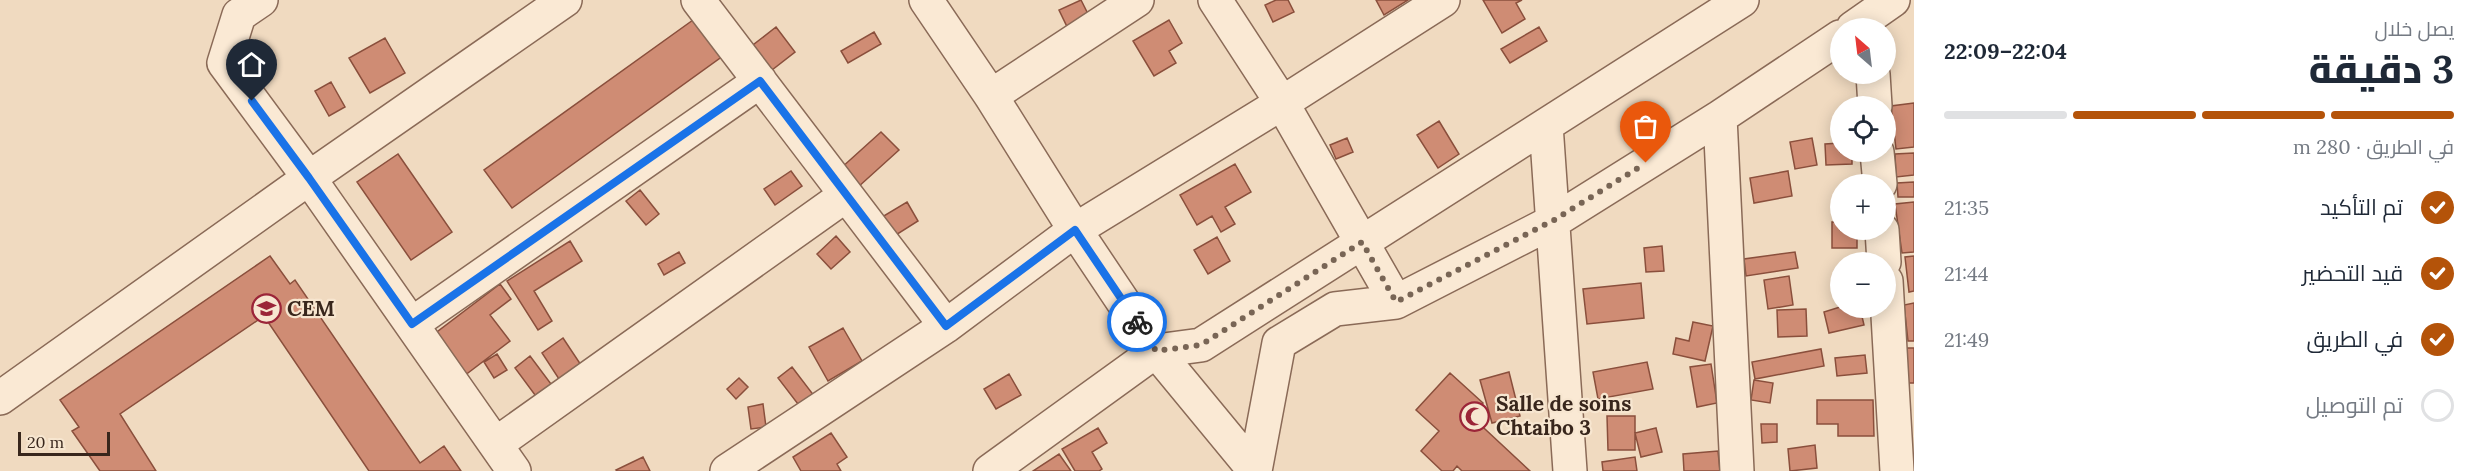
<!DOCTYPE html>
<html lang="ar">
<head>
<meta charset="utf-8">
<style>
	:root { --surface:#fff; --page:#f2f2f3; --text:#1f2937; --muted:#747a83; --line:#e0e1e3; --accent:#b45309 }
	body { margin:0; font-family:Lora,Cairo,serif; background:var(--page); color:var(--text); direction:rtl; height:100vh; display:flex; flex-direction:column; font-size:22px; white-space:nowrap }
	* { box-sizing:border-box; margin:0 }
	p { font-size:20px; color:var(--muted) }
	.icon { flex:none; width:33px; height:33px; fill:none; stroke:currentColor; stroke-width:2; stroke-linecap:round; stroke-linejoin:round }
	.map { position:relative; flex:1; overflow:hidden; direction:ltr }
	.panel { display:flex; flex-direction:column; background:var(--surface); width:570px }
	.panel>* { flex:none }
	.needle { width:39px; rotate:332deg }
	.buttons { position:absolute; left:1830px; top:18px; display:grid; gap:12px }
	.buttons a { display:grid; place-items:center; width:66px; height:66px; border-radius:50%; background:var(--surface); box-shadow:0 3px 15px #0003; font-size:30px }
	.scale { position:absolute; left:18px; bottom:15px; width:92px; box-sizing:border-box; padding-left:6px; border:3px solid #38261c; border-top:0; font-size:16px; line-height:21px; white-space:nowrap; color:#38261c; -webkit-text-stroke:4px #f7e6d0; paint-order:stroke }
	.pin { position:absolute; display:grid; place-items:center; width:51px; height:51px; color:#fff; margin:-62px -26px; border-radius:50% 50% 50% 0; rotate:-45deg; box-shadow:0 0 6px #0007 }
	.pin .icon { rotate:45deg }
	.courier { position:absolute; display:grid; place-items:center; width:60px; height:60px; margin:-30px; border:4px solid #1a73e8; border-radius:50%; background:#fff; color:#222; box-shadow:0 2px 8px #0007 }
	.head em { font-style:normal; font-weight:800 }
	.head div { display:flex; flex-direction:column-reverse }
	.head { display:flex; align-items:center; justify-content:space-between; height:102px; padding:0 30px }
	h1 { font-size:39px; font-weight:800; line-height:45px }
	.bar { display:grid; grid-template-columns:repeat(4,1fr); gap:9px 6px; align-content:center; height:72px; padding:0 30px }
	.bar i { height:8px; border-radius:4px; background:var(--line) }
	.bar .on { background:var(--accent) }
	.bar p { grid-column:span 4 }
	ol { padding:0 30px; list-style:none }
	li { display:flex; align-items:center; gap:18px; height:66px }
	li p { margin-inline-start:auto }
	li .icon { padding:6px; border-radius:50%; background:var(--accent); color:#fff; stroke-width:4 }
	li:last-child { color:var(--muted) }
	li i { width:33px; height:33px; border:3px solid var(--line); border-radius:50% }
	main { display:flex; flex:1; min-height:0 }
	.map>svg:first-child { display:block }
</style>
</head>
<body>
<main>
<section class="panel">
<div class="head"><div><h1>3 دقيقة</h1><p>يصل خلال</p></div><em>22:04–22:09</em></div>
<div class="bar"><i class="on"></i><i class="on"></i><i class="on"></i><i></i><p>في الطريق · 280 m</p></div>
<ol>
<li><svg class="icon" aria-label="check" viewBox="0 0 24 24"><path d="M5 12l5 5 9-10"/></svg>تم التأكيد<p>21:35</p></li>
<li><svg class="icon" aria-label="check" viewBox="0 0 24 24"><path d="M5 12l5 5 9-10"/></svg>قيد التحضير<p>21:44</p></li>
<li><svg class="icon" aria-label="check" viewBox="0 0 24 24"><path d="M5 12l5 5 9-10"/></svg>في الطريق<p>21:49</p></li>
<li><i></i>تم التوصيل</li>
</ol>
</section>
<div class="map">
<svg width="1914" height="471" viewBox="0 0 1914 471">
	<rect width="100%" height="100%" fill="#f0dac0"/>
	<!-- building -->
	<path fill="#cf8c74" stroke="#8a4f3c" stroke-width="1.5" d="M 1081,0 L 1094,26 L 1072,37 L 1059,10 Z
		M 1276,0 L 1288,0 L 1294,12 L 1273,22 L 1265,5 Z
		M 1376,0 L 1408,0 L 1384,15 Z
		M 1483,0 L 1522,0 L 1516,3 L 1525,19 L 1502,33 Z
		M 700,15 L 727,53 L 512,208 L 484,170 Z
		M 1169,20 L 1182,43 L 1169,51 L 1176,63 L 1154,76 L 1133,41 Z
		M 776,27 L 795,52 L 772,70 L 753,45 Z
		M 1539,27 L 1547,41 L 1510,63 L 1501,49 Z
		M 874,32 L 881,44 L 848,63 L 841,51 Z
		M 385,38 L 405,73 L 370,93 L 349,58 Z
		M 331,82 L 345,107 L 329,116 L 315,91 Z
		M 1914,103 L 1914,147 L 1896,149 L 1891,106 Z
		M 1439,121 L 1459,154 L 1438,168 L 1417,135 Z
		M 881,132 L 899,150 L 857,188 L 840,169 Z
		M 1347,138 L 1353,152 L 1336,159 L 1330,145 Z
		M 1812,138 L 1817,165 L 1795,169 L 1790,142 Z
		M 1840,143 L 1840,152 L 1852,152 L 1852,164 L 1826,165 L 1825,144 Z
		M 1914,153 L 1914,175 L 1896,177 L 1895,154 Z
		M 398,154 L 452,232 L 411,260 L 357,182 Z
		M 1235,164 L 1251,192 L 1225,207 L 1235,224 L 1221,232 L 1212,216 L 1197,225 L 1180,195 Z
		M 791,171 L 802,186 L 775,205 L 764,189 Z
		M 1788,171 L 1792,196 L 1754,203 L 1750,178 Z
		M 1914,182 L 1914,197 L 1898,197 L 1897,183 Z
		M 640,190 L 659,214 L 646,225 L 626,201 Z
		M 907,202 L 918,221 L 888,240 L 877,220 Z
		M 1914,202 L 1914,252 L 1902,253 L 1895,204 Z
		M 1832,222 L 1840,222 L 1840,230 L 1857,230 L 1857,248 L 1832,248 Z
		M 836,236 L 850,252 L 831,269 L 817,254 Z
		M 1217,237 L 1230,261 L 1208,274 L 1194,250 Z
		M 570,241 L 582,261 L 534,291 L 552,321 L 538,330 L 507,281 Z
		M 1662,246 L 1664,271 L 1646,272 L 1644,248 Z
		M 679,252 L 685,263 L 664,275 L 658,264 Z
		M 1795,252 L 1798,268 L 1746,276 L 1744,259 Z
		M 270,256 L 290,284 L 295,280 L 420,463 L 444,446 L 461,471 L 369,471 L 264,316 L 120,414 L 156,471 L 100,471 L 72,431 L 79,427 L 60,400 Z
		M 1914,256 L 1914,291 L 1909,292 L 1905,257 Z
		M 1789,276 L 1793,305 L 1768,309 L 1764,280 Z
		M 1641,283 L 1644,318 L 1587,324 L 1583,289 Z
		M 500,284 L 511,299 L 490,315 L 510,341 L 460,379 L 429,338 Z
		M 1914,303 L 1914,341 L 1908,341 L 1904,305 Z
		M 1840,307 L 1860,308 L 1864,325 L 1829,333 L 1824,312 Z
		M 1806,309 L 1807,336 L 1778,337 L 1777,310 Z
		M 1693,322 L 1713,326 L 1705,361 L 1673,354 L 1676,338 L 1689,341 Z
		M 843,328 L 862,361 L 828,381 L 809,347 Z
		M 563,338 L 581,365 L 559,379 L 542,353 Z
		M 1905,348 L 1914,348 L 1914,383 L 1906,383 Z
		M 1821,349 L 1824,366 L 1755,379 L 1752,362 Z
		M 497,354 L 507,370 L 494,378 L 484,362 Z
		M 1865,355 L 1867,373 L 1837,376 L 1835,358 Z
		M 530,356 L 554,388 L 538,399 L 515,368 Z
		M 1647,362 L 1653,389 L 1598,399 L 1593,372 Z
		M 1711,364 L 1717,403 L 1697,407 L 1690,367 Z
		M 792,367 L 815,397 L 801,408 L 778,378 Z
		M 1509,372 L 1520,416 L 1492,423 L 1480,380 Z
		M 1450,373 L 1483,403 L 1471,416 L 1530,471 L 1462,471 L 1457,466 L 1453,471 L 1442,471 L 1421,451 L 1439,431 L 1416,410 Z
		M 1009,374 L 1021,395 L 996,409 L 984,389 Z
		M 739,378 L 748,387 L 736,399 L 727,389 Z
		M 1754,380 L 1773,383 L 1770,403 L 1751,400 Z
		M 1817,400 L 1873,400 L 1874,436 L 1838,436 L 1838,424 L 1817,424 Z
		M 763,404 L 766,427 L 751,429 L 748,407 Z
		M 1607,416 L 1635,416 L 1635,450 L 1608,450 Z
		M 1761,424 L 1777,424 L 1777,442 L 1762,443 Z
		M 1098,428 L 1107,443 L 1092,452 L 1102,469 L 1099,471 L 1075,471 L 1062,449 Z
		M 1656,428 L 1662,452 L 1641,457 L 1635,433 Z
		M 831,433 L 847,457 L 837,464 L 841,471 L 801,471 L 793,457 Z
		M 1815,445 L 1817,468 L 1790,471 L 1788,449 Z
		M 1718,451 L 1720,471 L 1684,471 L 1683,454 Z
		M 1059,454 L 1071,471 L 1033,471 Z
		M 643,457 L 650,471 L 617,471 L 616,470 Z
		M 1635,457 L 1637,471 L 1603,471 L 1602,462 Z"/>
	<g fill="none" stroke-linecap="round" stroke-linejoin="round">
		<defs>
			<path id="street" d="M 261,0 L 239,15 L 224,63 L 309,178 L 514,471
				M 698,0 L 946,326
				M 926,0 L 991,96 L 1075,230 L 1156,351 L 1255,471
				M 1215,0 L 1282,103 L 1396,302
				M 1853,28 L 1893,0
				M 1873,74 L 1875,106
				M 991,96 L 1137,0
				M 1720,117 L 1737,471
				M 1546,125 L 1570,471
				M 1877,152 L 1880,184
				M 1882,230 L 1884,262
				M 1886,281 L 1897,471
				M 412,324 L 760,81
				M 0,398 L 309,178 L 565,0
				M 496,444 L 846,195
				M 727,471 L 946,326 L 1075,230 L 1282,103 L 1443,0
				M 990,471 L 1156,351 L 1201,345 L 1742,0
				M 1255,471 L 1279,343 L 1335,309 L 1396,302 L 1554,221 L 1720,117 L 1840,37"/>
		</defs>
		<!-- street casing -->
		<use href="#street" stroke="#8a6a57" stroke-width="36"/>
		<!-- street -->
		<use href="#street" stroke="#fae9d4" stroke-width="33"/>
	</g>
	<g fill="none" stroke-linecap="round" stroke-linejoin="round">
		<!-- done -->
		<path stroke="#786555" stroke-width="6" stroke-dasharray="0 10.8" d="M 1137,322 L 1156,351 L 1201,345 L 1362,242 L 1396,302 L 1554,220 L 1646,163"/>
		<!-- route -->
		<path stroke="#1a73e8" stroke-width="8" d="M 252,101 L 309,178 L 412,324 L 760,81 L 946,326 L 1075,230 L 1137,322"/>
	</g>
	<!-- icons -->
	<defs>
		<symbol id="school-ring" viewBox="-11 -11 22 22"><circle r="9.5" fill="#f7e6d0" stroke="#9b2538" stroke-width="1.5"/><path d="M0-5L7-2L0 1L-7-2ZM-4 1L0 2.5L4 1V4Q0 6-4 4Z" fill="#9b2538"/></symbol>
		<symbol id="mosque-ring" viewBox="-11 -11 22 22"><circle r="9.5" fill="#f7e6d0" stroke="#9b2538" stroke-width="1.5"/><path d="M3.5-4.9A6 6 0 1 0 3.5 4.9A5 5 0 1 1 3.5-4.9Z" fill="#9b2538"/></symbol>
	</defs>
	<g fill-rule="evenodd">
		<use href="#school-ring" x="250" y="292" width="33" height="33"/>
		<use href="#mosque-ring" x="1458" y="400" width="33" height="33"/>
	</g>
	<g text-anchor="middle" stroke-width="4.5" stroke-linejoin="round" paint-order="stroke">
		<!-- poi labels -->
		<g font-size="21" font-weight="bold" fill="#38261c" stroke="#f7e6d0" text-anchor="start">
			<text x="287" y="316">CEM</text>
			<text x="1496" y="411">Salle de soins<tspan x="1496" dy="24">Chtaibo 3</tspan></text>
		</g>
	</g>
</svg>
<div class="buttons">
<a><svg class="needle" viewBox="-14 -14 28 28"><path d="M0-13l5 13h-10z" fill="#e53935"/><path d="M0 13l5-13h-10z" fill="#747a83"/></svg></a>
<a><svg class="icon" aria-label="locate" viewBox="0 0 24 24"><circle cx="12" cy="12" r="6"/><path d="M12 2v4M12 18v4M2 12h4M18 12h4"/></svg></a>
<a>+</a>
<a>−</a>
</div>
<div class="scale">20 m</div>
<div class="pin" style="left:1646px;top:163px;background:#ea580c"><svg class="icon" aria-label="bag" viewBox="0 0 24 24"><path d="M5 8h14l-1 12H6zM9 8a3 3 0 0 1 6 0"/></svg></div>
<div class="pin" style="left:252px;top:101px;background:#1f2937"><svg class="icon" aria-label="home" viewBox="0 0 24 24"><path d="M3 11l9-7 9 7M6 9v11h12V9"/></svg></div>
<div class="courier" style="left:1137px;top:322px"><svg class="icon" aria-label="bike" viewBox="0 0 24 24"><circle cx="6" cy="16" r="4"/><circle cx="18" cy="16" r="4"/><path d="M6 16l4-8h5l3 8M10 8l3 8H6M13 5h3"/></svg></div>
</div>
</main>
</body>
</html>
